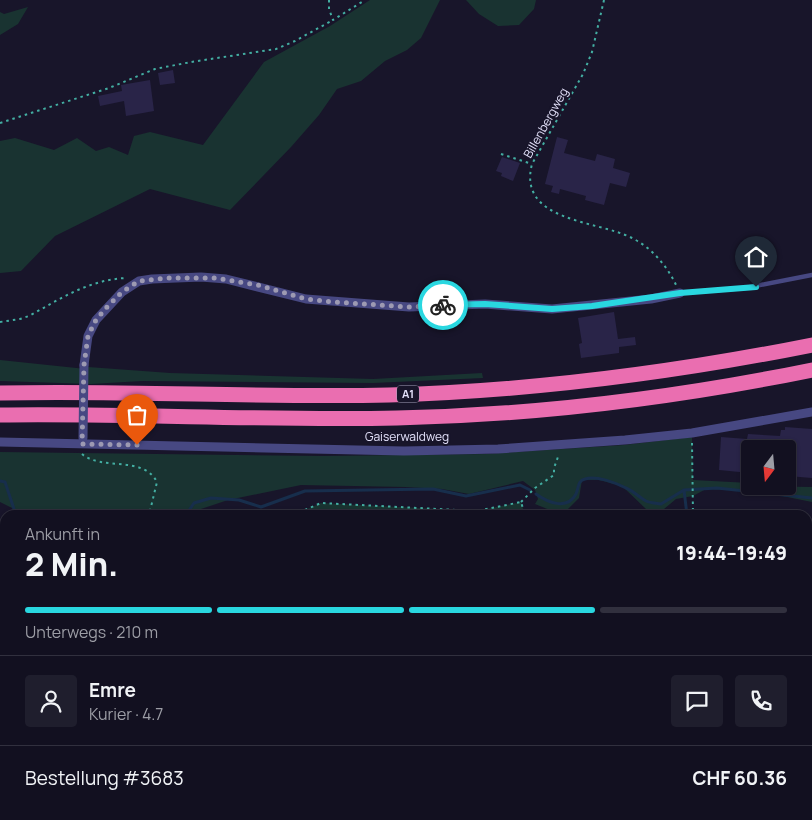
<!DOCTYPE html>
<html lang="de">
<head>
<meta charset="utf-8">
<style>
	:root { --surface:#121020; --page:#1f1e2d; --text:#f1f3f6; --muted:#9c9da5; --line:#31303e; --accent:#29d7e0 }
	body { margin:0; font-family:Manrope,sans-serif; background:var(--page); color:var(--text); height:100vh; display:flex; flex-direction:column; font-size:19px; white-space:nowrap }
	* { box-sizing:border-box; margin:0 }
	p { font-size:16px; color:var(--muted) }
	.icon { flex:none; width:28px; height:28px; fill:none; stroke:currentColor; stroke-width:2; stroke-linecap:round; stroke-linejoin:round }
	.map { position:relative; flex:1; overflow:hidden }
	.panel { position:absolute; left:0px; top:510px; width:812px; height:310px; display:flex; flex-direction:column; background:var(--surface); border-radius:15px 15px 0 0; box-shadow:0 1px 4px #0004,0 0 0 1px var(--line) }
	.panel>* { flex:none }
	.needle { width:32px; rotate:196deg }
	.fabs { position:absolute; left:741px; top:440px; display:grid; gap:10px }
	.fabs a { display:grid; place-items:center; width:55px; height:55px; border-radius:5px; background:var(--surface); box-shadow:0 1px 4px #0004,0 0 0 1px var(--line); font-size:25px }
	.pin { position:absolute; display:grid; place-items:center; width:42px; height:42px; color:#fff; margin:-51px -21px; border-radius:50% 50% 50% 0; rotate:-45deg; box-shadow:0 0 5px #0007 }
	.pin .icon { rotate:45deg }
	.courier { position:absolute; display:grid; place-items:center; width:50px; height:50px; margin:-25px; border:4px solid #29d7e0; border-radius:50%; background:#fff; color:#222; box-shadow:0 1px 6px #0007 }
	.head em { font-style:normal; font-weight:800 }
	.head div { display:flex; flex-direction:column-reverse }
	.head { display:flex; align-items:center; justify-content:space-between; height:85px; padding:0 25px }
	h1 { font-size:32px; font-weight:800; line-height:38px }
	.bar { display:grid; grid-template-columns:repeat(4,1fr); gap:8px 5px; align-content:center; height:60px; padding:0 25px }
	.bar i { height:6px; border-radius:4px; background:var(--line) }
	.bar .selected { background:var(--accent) }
	.bar p { grid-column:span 4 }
	.line { display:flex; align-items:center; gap:12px; padding:0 25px; border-top:1px solid var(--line) }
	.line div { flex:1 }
	.round { display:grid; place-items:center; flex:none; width:52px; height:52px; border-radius:5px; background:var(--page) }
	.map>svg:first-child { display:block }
</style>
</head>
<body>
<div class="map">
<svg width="812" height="820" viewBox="0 0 812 820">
	<rect width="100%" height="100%" fill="#18152a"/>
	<!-- green -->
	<path fill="#193331" d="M 370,0 L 440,0 L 421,38 L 407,50 L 385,61 L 361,81 L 337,89 L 319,115 L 291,147 L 230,210 L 150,189 L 55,236 L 21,271 L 0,273 L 0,141 L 15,138 L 54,150 L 77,138 L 96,151 L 109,147 L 128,155 L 134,136 L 150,132 L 203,145 L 264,62 L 330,26 Z
		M 466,0 L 536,0 L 534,9 L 519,25 L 498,26 L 479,14 Z
		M 28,7 L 18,24 L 0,35 L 0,12 L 4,14 Z
		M 0,360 L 86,369 L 88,367 L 170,373 L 373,379 L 482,373 L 483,378 L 373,383 L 142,381 L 91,384 L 0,381 Z
		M 692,437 L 693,480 L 750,483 L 750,486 L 812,487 L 812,502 L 757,491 L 706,489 L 693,496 L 676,499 L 664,509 L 646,509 L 622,486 L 599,480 L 582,480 L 579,498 L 562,515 L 535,504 L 538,499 L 535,490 L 523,481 L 469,494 L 442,489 L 405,487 L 301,485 L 228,500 L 198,510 L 193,515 L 44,515 L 18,511 L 0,502 L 0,452 L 322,456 L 486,454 L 624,445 Z
		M 521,502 L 525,515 L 293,515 L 321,503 L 477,511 Z"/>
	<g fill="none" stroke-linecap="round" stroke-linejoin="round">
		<!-- stream -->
		<path stroke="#172e4c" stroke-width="3" d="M 0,481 L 5,482 L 16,515
			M 684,490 L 687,515
			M 536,494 C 547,502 567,511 576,494 C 579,488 577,481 585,479 C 596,475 616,483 626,488 C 633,491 639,497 646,501 C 650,503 656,503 661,504 L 684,490 L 717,488 L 812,498
			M 186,515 L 194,503 L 211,498 L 239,500 L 261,507 L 305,491 L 433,489 L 466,496 L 520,485 L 530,490
			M 689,815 L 689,820"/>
	</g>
	<!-- building -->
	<path fill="#292448" d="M 173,70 L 175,83 L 160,85 L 158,73 Z
		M 150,80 L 154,111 L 126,116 L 124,101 L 100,106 L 98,96 L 122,91 L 121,85 Z
		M 557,137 L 568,140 L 564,153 L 595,161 L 597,154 L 615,159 L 613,168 L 630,173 L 626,187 L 610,183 L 604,205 L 585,200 L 586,196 L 560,189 L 559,194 L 551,192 L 553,186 L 545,184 Z
		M 502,157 L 520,163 L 513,181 L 501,176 L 502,173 L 496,171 Z
		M 614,312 L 618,339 L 635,337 L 636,345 L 619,347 L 619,353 L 581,358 L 579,344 L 582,343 L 578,318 Z
		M 785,427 L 812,429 L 812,478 L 788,476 L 788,449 L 750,449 L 750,473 L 719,470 L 721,437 L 747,439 L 748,434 L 780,436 L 781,430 L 785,430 Z"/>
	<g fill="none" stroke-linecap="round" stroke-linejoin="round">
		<!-- path -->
		<path stroke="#43aea2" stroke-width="2" stroke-dasharray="2.5 4" stroke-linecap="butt" d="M 329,0 L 329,9 L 333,20 L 365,0
			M 604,0 L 592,52 L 583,74 L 532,164 C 517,222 597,220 632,238 C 652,248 667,266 676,285
			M 0,123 L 109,88 L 155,69 L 191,62 L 276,49 L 295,41 L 333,20
			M 501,154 L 532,164
			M 0,322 L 20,319 L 29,316 C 60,299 88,280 126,278
			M 692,443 L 693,515
			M 82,454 C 101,471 143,455 157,482 L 149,515
			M 521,502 L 535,488 L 554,475 L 554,468 L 559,454
			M 293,515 L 321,503 L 477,511 L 521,502 L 525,515
			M 256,815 L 274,820
			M 696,815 L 696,820
			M 308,816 L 322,820
			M 204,820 L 205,815
			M 363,820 L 364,815"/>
		<!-- service -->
		<path stroke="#474882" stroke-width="4.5" d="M 680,293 L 745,288 L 812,275
			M 95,820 L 98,815"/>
		<!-- minor -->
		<path stroke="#474882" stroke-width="9" d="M 84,365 L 88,336 L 96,320 L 122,292 L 139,281 L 152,279 L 201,277 L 226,279 L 306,299 L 409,307 L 485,304 L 552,309 L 651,299 L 680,293
			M 0,442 L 404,451 L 498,449 L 625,440 L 692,433 L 812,412
			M 296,820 L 298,815"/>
		<!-- motorway -->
		<path stroke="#ea6eb0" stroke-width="15" d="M 0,393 C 130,390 259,398 389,395 C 532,391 672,373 812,345
			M 0,415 C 132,413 265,421 397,418 C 537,415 675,398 812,370"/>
		<!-- minor-bridge -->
		<path stroke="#474882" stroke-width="9" d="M 83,438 L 84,365"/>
	</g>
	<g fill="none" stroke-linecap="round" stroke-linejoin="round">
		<!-- done -->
		<path stroke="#9d9ab2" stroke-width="5" stroke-dasharray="0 9" d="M 137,445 L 82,444 L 84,365 L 88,336 L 96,320 L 106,308 L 122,292 L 139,281 L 168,278 L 215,278 L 258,285 L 306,299 L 334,302 L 409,307 L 443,305"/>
		<!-- route -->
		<path stroke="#29d7e0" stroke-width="6" d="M 443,305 L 485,304 L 552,309 L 592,306 L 680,293 L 756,287"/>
	</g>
	<g text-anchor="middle" stroke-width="4" stroke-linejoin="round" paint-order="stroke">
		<!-- shield labels -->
		<rect fill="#18152a" stroke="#a7a4bc" stroke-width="1" x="397" y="385.5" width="22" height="17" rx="4"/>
		<g font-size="11" font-weight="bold" fill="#e4e2fb">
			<text x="408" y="398">A1</text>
		</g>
		<!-- street labels -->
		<g font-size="12" fill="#e4e2fb" stroke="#18152a">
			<text transform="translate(546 123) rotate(-61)" y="4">Billenbergweg</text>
			<text x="407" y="441">Gaiserwaldweg</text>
		</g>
	</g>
</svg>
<div class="fabs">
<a><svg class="needle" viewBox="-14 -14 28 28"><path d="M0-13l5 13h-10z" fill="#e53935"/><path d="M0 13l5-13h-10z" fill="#9c9da5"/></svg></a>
</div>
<div class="pin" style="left:137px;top:445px;background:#ea580c"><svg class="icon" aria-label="bag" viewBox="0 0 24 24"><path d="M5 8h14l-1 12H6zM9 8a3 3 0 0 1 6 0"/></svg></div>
<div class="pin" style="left:756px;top:287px;background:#1f2937"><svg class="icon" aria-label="home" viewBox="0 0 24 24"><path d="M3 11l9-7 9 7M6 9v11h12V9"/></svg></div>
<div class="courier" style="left:443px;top:305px"><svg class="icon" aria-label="bike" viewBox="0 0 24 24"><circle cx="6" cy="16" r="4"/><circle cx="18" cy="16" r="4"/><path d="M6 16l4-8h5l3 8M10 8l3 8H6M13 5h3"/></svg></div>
<section class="panel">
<div class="head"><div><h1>2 Min.</h1><p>Ankunft in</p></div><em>19:44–19:49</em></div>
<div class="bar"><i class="selected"></i><i class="selected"></i><i class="selected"></i><i></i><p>Unterwegs · 210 m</p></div>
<div class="line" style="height:90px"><a class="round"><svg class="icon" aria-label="person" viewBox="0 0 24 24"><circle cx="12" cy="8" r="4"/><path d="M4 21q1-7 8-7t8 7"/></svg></a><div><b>Emre</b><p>Kurier · 4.7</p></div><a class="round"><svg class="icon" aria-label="chat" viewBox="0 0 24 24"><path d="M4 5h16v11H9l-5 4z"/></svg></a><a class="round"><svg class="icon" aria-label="phone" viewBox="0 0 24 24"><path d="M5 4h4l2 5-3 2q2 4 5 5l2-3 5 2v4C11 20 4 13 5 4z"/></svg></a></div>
<div class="line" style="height:65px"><div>Bestellung #3683</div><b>CHF 60.36</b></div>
</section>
</div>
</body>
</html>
